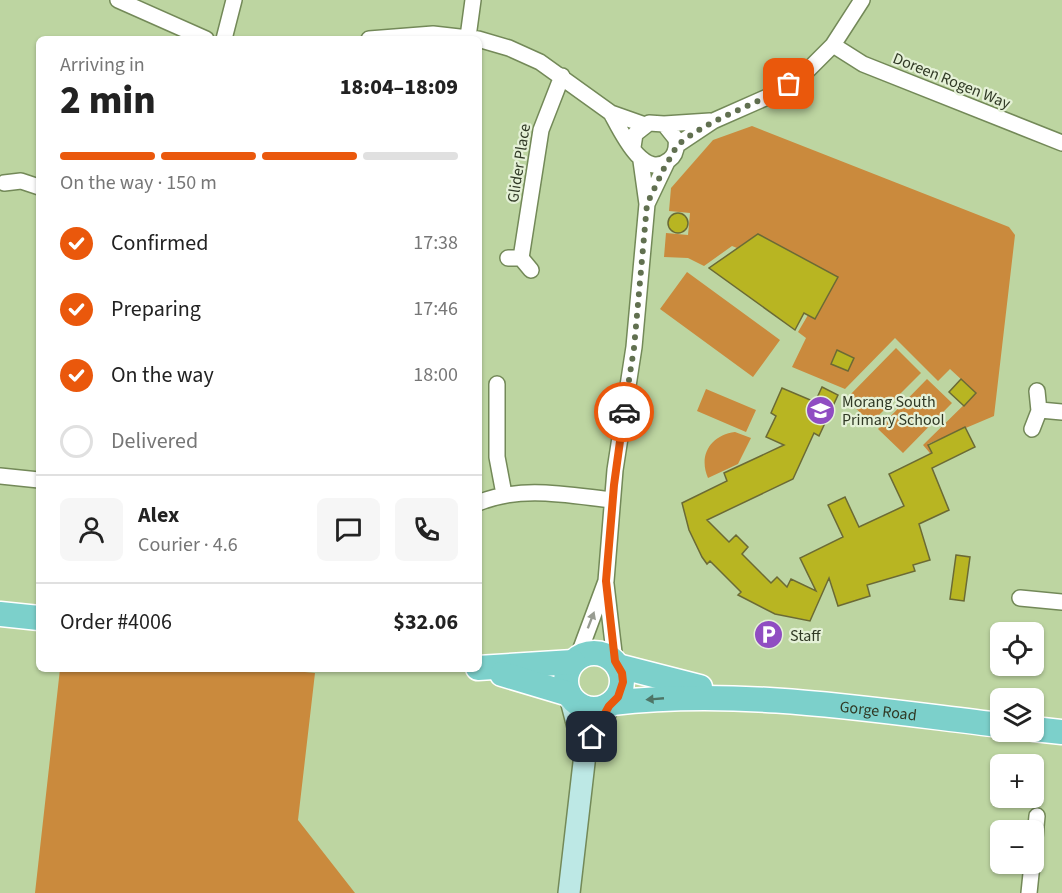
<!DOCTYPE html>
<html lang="en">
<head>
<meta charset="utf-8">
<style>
	:root { --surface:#fff; --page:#f6f6f6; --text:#222; --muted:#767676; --line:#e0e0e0; --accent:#ea580c }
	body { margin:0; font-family:"Source Sans 3",sans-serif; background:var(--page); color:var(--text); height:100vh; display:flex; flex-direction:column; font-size:22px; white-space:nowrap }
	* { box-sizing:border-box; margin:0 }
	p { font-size:20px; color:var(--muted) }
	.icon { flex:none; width:33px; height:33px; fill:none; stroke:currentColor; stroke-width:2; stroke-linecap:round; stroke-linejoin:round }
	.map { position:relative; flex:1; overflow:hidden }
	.details { position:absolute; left:36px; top:36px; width:446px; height:636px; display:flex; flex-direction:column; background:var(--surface); border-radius:9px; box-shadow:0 2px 4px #0004 }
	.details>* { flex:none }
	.tools { position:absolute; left:990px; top:622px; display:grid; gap:12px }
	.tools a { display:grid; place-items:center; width:54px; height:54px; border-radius:9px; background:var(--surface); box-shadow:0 2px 4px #0004; font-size:30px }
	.pin { position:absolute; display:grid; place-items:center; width:51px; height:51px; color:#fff; margin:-26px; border-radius:12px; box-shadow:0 3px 9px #0006 }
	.courier { position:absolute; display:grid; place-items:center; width:60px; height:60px; margin:-30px; border:4px solid #ea580c; border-radius:50%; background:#fff; color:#222; box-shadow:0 2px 8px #0007 }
	.headline em { font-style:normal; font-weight:800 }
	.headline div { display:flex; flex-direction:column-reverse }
	.headline { display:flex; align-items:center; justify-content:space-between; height:102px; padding:0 24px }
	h1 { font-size:39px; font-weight:800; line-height:45px }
	.bar { display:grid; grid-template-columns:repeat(4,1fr); gap:9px 6px; align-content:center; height:72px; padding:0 24px }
	.bar i { height:8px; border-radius:4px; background:var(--line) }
	.bar .on { background:var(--accent) }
	.bar p { grid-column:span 4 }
	.line { display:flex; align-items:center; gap:15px; padding:0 24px; border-top:2px solid var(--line) }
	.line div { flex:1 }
	.round { display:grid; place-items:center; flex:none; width:63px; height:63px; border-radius:9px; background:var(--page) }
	ol { padding:0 24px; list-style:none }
	li { display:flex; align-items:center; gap:18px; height:66px }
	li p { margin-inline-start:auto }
	li .icon { padding:6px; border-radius:50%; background:var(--accent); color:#fff; stroke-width:4 }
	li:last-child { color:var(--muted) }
	li i { width:33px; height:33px; border:3px solid var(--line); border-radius:50% }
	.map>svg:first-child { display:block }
</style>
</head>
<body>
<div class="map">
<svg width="1062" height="893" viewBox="0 0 1062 893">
	<rect width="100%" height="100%" fill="#bdd5a1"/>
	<!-- green -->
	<path fill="#ca8a3d" d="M 752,126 L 1009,227 L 1015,235 L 994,416 L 928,444 L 935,459 L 923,445 L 976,393 L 950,369 L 938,381 L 895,338 L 845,389 L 792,367 L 806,338 L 798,332 L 808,315 L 815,319 L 837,277 L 758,234 L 737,248 L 732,246 L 704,266 L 688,258 L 664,257 L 666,233 L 688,235 L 690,213 L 669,211 L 671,188 L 713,140 Z
		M 687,272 L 780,340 L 753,377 L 660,309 Z
		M 896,348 L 921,373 L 871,423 L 846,399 Z
		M 927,379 L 952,403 L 903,453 L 878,429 Z
		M 706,389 L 756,410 L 746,432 L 697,411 Z
		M 735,432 L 751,438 L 738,464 L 708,478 C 698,455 711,435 735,432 Z
		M 60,669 L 274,669 L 315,673 L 298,820 L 355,893 L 35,893 Z"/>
	<!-- building -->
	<path fill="#b8b522" stroke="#6b6a35" stroke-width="1.5" d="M668 223a10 10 0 1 1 20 0a10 10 0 1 1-20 0Z
		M 758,234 L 838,277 L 815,319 L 804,313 L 795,330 L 709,268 Z
		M 837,350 L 854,358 L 848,371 L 831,364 Z
		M 961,379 L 976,393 L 964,406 L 949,392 Z
		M 822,387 L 838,395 L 819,436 L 814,433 L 793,479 L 707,520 L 729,542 L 736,535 L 748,547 L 742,554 L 771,583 L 777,577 L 787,587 L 791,579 L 816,591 L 800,558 L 843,537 L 828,505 L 845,497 L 859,527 L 904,506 L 889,474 L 932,453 L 928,445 L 965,427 L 975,447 L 932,468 L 949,510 L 919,524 L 930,560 L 913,565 L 915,571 L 867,585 L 870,596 L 838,606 L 829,578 L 810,621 L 775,614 L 738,595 L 741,592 L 710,561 L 707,564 L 702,557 L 689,530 L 682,503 L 727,481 L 724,473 L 784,445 L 766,437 L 776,416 L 771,413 L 782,388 L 815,402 Z
		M 956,555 L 970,557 L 964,601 L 950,599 Z"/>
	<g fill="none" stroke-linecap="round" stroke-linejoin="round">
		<defs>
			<path id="street" d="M 118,0 L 206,39
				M 468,37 L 473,0
				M 224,39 L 234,0
				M 369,39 L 433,34 L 477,39
				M 478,39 L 509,48 L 540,62 L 611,113 L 645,125
				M 833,45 L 863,64 L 1062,143
				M 611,113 C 621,131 643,181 669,160 C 676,155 677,147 676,139 L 664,124 L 649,123 L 635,134 L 633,147
				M 664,124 L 710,121
				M 677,145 L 713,121 L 772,95 L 804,74 L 833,45 L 862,0
				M 4,183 L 21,181 L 39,187
				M 647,204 L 667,162
				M 508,258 L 521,258 L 531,270
				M 521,258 L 541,130 L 562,76
				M 497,384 L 497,457 L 504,494
				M 1040,410 L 1062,412
				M 1032,429 L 1039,411 L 1037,391
				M 0,476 L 39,480
				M 478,503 C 522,485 567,495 612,500
				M 606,584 L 615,661
				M 1020,598 L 1062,602
				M 577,659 L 606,581 L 615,470 L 634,347 L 647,204 L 641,161
				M 1034,848 L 1037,816
				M 1029,893 L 1032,864"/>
			<path id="secondary" d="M 585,754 L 609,706
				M 569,893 L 585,754 L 570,696"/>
			<g id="primary">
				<path d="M 0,614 L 39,618"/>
				<circle cx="594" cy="681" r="28"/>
				<path d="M 618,666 L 700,687"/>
				<path d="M 478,668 L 573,662"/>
				<path d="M 502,674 L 569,694"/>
				<path id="s1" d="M 612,703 C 742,688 872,710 1000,725"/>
				<path d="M 1034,729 L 1062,732"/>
			</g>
		</defs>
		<!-- street casing -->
		<use href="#street" stroke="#738958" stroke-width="18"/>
		<!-- secondary casing -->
		<use href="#secondary" stroke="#738958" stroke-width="24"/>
		<!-- primary casing -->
		<use href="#primary" stroke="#fff" stroke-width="27"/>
		<!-- street -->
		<use href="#street" stroke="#fff" stroke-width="15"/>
		<!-- secondary -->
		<use href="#secondary" stroke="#bde8e5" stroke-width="21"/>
		<!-- primary -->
		<use href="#primary" stroke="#7cd0cb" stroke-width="24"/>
	</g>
	<!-- one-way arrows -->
	<defs><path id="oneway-solid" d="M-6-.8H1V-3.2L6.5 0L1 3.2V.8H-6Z" transform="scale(1.5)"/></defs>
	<use fill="#989c92" href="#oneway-solid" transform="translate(591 620) rotate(-69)"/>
	<use fill="#4e7567" href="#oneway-solid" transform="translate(655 699) rotate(175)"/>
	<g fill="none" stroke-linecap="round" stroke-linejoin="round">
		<!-- done -->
		<path stroke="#617050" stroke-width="6" stroke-dasharray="0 10.8" d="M 624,412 L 634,348 L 647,204 L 667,162 C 673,156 674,148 680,143 C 713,117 753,107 789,84"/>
		<!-- route -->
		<path stroke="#ea580c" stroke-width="8" d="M 592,737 L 609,706 L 618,697 L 623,682 L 622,673 L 615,661 L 606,581 L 614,485 L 624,412"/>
	</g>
	<!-- icons -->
	<defs>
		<symbol id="school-disc" viewBox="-11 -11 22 22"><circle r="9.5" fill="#904dc2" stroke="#e5f1d7"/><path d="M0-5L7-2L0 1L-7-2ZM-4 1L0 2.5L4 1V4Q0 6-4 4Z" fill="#fff"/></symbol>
		<symbol id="parking-disc" viewBox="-11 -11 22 22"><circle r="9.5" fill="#904dc2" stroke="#e5f1d7"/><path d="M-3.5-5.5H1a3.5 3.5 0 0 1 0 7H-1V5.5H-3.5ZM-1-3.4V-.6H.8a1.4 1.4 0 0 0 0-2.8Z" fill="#fff"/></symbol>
	</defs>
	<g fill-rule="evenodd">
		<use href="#school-disc" x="804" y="394" width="33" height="33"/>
		<use href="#parking-disc" x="752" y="618" width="33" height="33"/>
	</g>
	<g text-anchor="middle" stroke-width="4.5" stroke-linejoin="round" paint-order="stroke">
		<!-- street labels -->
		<g font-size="16" fill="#303925" stroke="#e5f1d7">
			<text transform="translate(952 80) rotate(22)" y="6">Doreen Rogen Way</text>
			<text transform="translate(518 163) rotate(-81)" y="6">Glider Place</text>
			<text dy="6" stroke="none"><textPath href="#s1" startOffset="267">Gorge Road</textPath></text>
		</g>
		<!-- poi labels -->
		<g font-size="16" fill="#303925" stroke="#e5f1d7" text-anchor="start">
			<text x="842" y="407">Morang South<tspan x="842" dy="18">Primary School</tspan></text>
			<text x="790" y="641">Staff</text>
		</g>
	</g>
</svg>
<div class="tools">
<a><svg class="icon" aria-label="locate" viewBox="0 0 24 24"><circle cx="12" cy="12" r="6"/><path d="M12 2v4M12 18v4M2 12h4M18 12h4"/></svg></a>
<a><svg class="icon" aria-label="layers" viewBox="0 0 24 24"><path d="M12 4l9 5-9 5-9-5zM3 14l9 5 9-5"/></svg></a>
<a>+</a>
<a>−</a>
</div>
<div class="pin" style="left:789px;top:84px;background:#ea580c"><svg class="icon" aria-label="bag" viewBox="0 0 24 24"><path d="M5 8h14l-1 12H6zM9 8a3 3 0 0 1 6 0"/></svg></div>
<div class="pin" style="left:592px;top:737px;background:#1f2937"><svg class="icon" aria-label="home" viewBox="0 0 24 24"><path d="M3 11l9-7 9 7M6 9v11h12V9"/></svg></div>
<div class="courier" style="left:624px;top:412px"><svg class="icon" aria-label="car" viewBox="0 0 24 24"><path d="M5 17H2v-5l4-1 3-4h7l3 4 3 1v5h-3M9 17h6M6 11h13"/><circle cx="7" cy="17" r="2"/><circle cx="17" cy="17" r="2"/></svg></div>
<section class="details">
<div class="headline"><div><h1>2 min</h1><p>Arriving in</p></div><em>18:04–18:09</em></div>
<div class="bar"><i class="on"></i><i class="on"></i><i class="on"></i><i></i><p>On the way · 150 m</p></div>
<ol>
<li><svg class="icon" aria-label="check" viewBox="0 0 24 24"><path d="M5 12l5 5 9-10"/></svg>Confirmed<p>17:38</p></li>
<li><svg class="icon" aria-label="check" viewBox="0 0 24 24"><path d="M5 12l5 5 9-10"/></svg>Preparing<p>17:46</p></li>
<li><svg class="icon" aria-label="check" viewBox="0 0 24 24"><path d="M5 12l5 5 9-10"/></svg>On the way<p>18:00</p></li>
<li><i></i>Delivered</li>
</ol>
<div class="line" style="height:108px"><a class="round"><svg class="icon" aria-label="person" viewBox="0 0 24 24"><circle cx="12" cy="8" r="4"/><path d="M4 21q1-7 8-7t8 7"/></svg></a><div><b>Alex</b><p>Courier · 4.6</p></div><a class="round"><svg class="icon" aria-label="chat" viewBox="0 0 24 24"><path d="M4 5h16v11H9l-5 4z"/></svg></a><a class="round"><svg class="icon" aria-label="phone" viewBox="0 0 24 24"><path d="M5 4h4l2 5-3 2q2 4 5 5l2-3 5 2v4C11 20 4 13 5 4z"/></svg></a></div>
<div class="line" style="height:78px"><div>Order #4006</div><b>$32.06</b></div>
</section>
</div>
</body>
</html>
